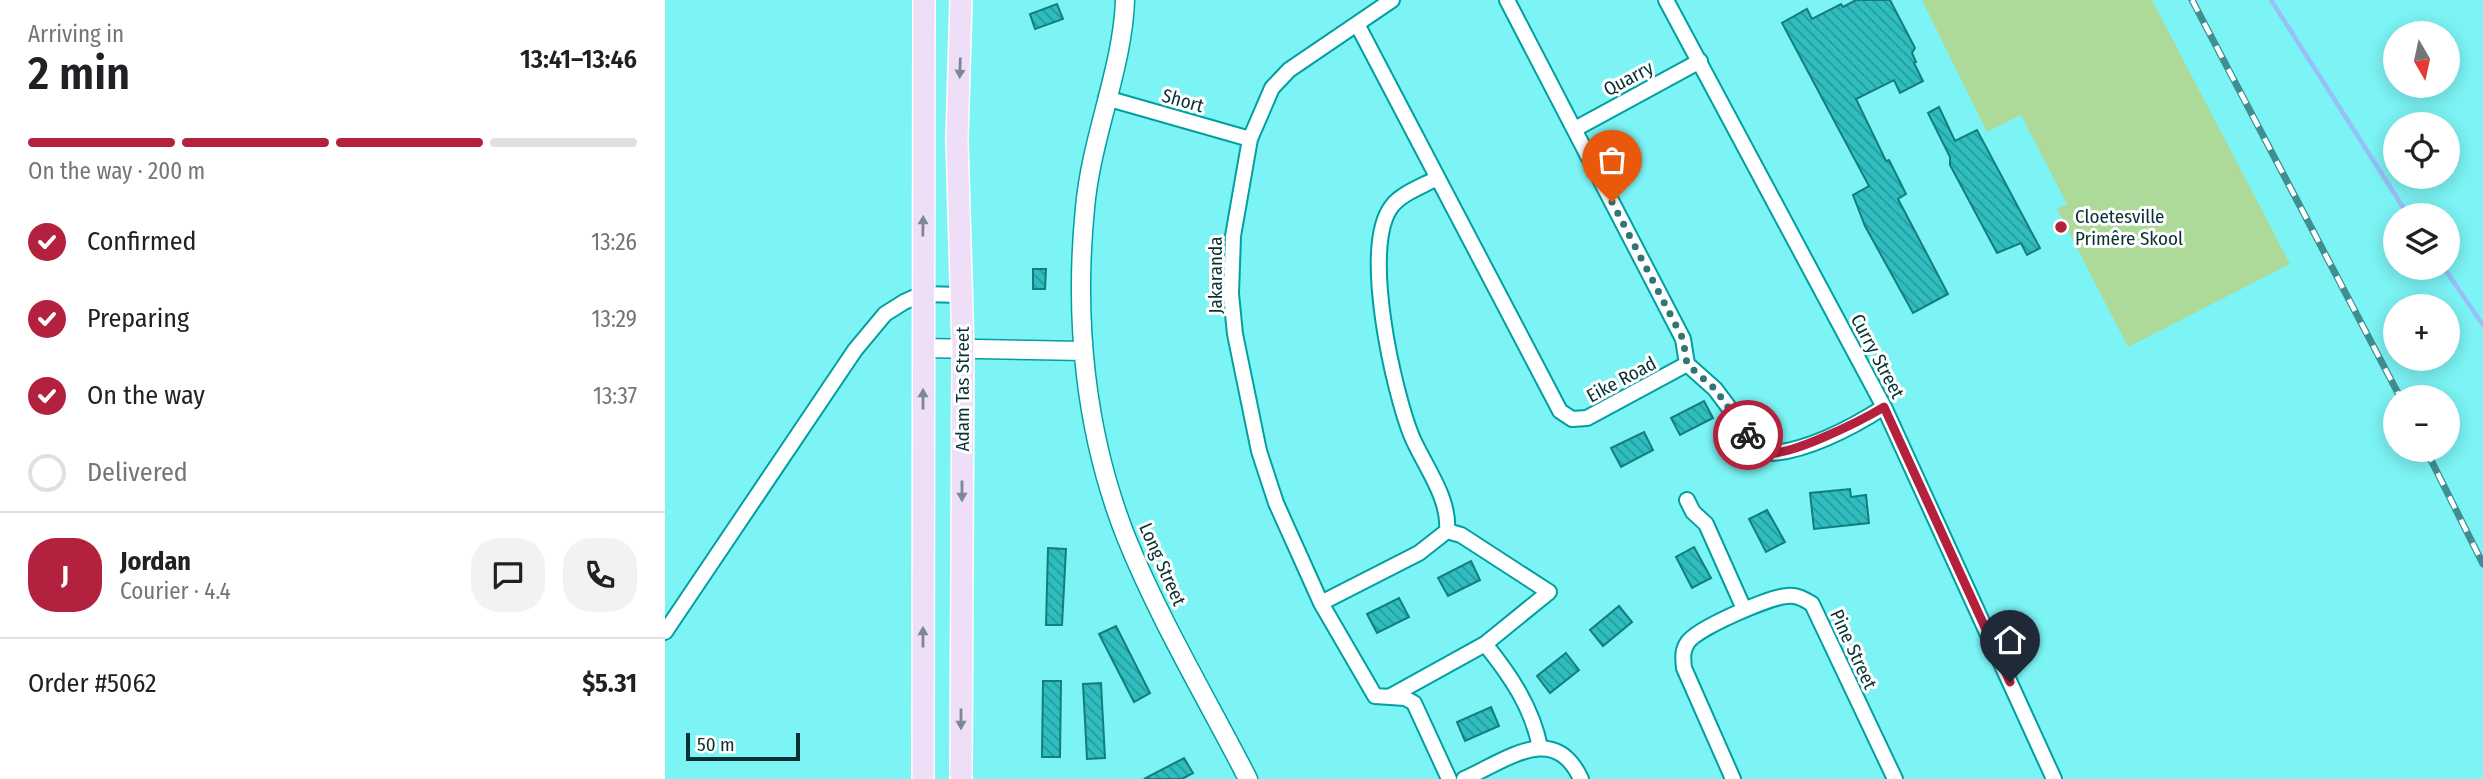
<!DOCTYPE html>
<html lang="en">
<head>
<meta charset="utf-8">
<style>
	:root { --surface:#fff; --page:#f2f2f2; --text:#202124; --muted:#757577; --line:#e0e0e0; --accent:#b4213f }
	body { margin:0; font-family:"Fira Sans Condensed",sans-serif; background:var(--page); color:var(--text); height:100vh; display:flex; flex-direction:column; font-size:26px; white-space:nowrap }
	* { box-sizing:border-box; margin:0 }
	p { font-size:23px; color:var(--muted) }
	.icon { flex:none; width:38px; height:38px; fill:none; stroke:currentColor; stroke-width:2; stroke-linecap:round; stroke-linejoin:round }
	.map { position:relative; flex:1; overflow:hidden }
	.sheet { display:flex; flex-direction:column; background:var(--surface); width:665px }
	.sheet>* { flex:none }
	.needle { width:46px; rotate:171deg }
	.buttons { position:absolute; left:1718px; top:21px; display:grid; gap:14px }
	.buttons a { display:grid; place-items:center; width:77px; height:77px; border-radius:50%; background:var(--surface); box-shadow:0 4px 18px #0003; font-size:35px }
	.scale { position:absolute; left:21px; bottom:18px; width:114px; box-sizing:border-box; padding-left:7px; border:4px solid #083132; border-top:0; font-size:19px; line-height:24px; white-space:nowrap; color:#083132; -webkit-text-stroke:5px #fff; paint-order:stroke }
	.pin { position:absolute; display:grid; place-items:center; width:60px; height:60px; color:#fff; margin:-72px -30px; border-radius:50% 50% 50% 0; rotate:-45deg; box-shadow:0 0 7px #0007 }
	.pin .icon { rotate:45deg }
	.courier { position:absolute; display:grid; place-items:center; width:70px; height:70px; margin:-35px; border:5px solid #b4213f; border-radius:50%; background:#fff; color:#222; box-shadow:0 2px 9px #0007 }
	.overview em { font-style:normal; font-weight:600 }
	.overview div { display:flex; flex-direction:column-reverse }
	.overview { display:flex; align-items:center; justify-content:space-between; height:119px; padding:0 28px }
	h1 { font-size:46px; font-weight:600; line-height:52px }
	.bar { display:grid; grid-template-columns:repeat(4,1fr); gap:10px 7px; align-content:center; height:84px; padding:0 28px }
	.bar i { height:9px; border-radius:5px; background:var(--line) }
	.bar .on { background:var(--accent) }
	.bar p { grid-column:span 4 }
	.line { display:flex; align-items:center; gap:18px; padding:0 28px; border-top:2px solid var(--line) }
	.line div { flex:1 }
	.round { display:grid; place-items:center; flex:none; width:74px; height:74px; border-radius:28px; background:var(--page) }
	ol { padding:0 28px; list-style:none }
	li { display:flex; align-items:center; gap:21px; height:77px }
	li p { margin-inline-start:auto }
	li .icon { padding:7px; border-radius:50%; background:var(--accent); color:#fff; stroke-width:4 }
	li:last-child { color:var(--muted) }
	li i { width:38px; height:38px; border:4px solid var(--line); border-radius:50% }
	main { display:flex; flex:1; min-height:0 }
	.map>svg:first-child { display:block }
</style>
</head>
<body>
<main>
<section class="sheet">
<div class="overview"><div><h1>2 min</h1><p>Arriving in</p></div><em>13:41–13:46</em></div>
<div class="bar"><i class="on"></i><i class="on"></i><i class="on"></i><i></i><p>On the way · 200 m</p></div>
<ol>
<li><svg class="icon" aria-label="check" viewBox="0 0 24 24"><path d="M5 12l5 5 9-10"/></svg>Confirmed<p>13:26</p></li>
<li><svg class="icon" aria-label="check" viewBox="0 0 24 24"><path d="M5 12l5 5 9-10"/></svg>Preparing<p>13:29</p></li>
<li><svg class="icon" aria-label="check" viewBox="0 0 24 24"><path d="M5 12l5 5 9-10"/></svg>On the way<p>13:37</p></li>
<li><i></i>Delivered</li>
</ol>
<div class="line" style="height:126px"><b class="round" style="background:var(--accent);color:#fff">J</b><div><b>Jordan</b><p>Courier · 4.4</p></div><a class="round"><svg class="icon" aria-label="chat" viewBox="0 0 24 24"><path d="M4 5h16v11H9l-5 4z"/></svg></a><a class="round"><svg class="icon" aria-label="phone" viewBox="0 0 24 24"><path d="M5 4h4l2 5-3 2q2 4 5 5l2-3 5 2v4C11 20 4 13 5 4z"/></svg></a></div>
<div class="line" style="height:91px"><div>Order #5062</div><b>$5.31</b></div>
</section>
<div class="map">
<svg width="1818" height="779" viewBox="0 0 1818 779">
	<defs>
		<pattern id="building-back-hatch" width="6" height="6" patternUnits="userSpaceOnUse" patternTransform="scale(1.75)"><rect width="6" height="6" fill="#2fbdbf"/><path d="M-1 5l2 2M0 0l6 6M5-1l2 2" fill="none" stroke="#269a9c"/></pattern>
	</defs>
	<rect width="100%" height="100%" fill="#7cf4f5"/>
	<!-- garden -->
	<path fill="#add999" d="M 1257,0 L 1487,0 L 1625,264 L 1463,347 L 1392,209 L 1402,204 L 1356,115 L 1322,132 Z"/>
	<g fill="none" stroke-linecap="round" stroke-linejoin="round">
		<!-- stream -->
		<path stroke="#97c0f8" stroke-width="4.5" d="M 1606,0 L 1743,215
			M 1779,268 L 1818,325"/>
	</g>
	<!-- building -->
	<path fill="url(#building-back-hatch)" stroke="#147d7e" stroke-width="2" d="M 1191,0 L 1225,0 L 1250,48 L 1247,53 L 1251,62 L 1249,63 L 1258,81 L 1235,93 L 1229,80 L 1191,99 L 1221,161 L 1224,160 L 1241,194 L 1233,199 L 1283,294 L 1248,313 L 1200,226 L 1188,195 L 1204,186 L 1117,23 L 1142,9 L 1147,19 L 1176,4 L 1178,7 Z
		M 392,4 L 398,19 L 370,29 L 365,14 Z
		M 1274,107 L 1290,141 L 1312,130 L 1375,248 L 1362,255 L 1356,243 L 1332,253 L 1285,165 L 1285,157 L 1263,113 Z
		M 368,269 L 381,269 L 380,289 L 368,289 Z
		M 1039,401 L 1048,418 L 1015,435 L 1006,418 Z
		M 979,432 L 988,450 L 956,467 L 946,448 Z
		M 1185,489 L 1186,497 L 1201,495 L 1204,523 L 1149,529 L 1145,493 Z
		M 1102,510 L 1120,542 L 1101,552 L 1084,519 Z
		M 1029,547 L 1046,578 L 1027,588 L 1011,557 Z
		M 383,548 L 401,549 L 397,625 L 381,625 Z
		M 806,561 L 815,580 L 783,596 L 773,578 Z
		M 734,598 L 744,617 L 712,633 L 702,614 Z
		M 954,606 L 967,622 L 938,646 L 925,630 Z
		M 451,626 L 485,693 L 469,702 L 434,634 Z
		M 901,653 L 914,670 L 885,693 L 872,676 Z
		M 378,681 L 396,681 L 395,757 L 377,757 Z
		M 436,683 L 440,758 L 422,759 L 418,684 Z
		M 826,707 L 834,726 L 800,741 L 792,722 Z
		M 519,758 L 528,773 L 517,779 L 479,779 Z"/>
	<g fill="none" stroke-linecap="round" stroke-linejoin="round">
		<defs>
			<path id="minor" d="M 727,0 L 624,70 L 607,88 L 585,139 L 568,236 L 566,294 L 570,334 L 594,451 L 611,503 L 656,603 L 710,696 L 740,698 L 749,703 L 784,779
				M 842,0 L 1018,339 L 1022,364
				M 1001,0 L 1219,407 L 1389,779
				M 692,24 L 895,411 L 907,419 L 922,418 L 1022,364
				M 441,98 L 585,139
				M 910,129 L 1035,61
				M 1022,364 L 1050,389 L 1098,453 C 1136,455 1188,427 1219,407
				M 1022,500 L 1028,512 L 1041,524 L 1079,609
				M 656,603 L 754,553 L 782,531 C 785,498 760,467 747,437 C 729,393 695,246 727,206 C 737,193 758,186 772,178
				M 0,632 L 190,350 L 220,314 L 239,302 L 257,294 L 296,295
				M 820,644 C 845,675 867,707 875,747
				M 726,696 L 820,644 L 884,592 L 796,535 L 782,531
				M 799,779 C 842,760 889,721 916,779
				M 1068,779 L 1019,668 C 1018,658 1017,650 1023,642 C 1033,628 1104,597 1122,596 C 1132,595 1139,599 1147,604 L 1230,779"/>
			<path id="tertiary" d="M 460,0 C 458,67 426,138 420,208 C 409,319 420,433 461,537 C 495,621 542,699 583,779
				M 258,348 L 418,351"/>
			<path id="primary" d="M 296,0 L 292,140 L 298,350 L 296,779
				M 258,779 L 259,0"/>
		</defs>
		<!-- minor casing -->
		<use href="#minor" stroke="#009fa1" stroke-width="18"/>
		<!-- tertiary casing -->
		<use href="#tertiary" stroke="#009fa1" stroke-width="21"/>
		<!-- primary casing -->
		<use href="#primary" stroke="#fff" stroke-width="24"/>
		<!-- minor -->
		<use href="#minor" stroke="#fff" stroke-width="14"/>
		<!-- tertiary -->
		<use href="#tertiary" stroke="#fff" stroke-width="18"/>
		<!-- primary -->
		<use href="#primary" stroke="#efdef7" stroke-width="21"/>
		<defs>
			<path id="rail" d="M 1527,0 L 1735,397
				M 1761,450 L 1818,564"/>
		</defs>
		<!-- rail casing -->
		<use href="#rail" stroke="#408f90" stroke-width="7"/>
		<!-- rail -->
		<use href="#rail" stroke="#fff" stroke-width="4.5" stroke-dasharray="13" stroke-linecap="butt"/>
	</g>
	<!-- one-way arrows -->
	<defs><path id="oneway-solid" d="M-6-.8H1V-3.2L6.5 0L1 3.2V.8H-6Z" transform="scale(1.75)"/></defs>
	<g fill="#7c8894">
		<use href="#oneway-solid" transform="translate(295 68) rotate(92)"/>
		<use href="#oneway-solid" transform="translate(258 226) rotate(-89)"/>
		<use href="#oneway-solid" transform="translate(258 399) rotate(-90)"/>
		<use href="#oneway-solid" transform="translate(297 491) rotate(90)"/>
		<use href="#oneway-solid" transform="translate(258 637) rotate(-90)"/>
		<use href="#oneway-solid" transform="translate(296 719) rotate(90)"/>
	</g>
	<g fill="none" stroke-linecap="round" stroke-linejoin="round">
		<!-- done -->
		<path stroke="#317576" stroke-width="7" stroke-dasharray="0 12.6" d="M 947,202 L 1018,339 L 1022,364 L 1050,389 L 1083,435"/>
		<!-- route -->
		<path stroke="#b4213f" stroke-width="9" d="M 1083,435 C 1086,441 1090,449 1097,452 C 1118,461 1199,419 1219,407 L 1345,682"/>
	</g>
	<!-- markers -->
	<circle fill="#b4213f" stroke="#fff" stroke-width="2.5" cx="1396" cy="227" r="7"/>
	<g text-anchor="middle" stroke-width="6" stroke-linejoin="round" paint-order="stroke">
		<!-- street labels -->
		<g font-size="19" fill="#083132" stroke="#fff">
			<text transform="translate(963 78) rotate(-28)" y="7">Quarry</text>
			<text transform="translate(518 100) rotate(16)" y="7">Short</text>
			<text transform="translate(550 275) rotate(-90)" y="7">Jakaranda</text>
			<text transform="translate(1213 356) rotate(62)" y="7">Curry Street</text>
			<text transform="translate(956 379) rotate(-28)" y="7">Eike Road</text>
			<text transform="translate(297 389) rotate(-90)" y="7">Adam Tas Street</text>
			<text transform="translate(498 564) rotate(66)" y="7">Long Street</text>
			<text transform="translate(1189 649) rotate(65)" y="7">Pine Street</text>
		</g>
		<!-- poi labels -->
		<g font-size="19" fill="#083132" stroke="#fff" text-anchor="start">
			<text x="1410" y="223">Cloetesville<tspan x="1410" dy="22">Primêre Skool</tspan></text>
		</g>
	</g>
</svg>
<div class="buttons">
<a><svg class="needle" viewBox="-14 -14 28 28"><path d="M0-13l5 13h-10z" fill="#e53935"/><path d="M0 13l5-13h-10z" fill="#757577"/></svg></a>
<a><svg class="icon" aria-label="locate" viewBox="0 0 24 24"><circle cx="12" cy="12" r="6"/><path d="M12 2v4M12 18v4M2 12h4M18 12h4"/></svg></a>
<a><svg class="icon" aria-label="layers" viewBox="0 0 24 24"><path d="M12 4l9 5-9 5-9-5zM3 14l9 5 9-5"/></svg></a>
<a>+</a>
<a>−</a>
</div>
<div class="scale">50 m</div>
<div class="pin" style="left:947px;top:202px;background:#ea580c"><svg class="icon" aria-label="bag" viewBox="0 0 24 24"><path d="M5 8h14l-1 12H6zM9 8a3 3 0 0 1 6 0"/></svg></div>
<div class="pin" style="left:1345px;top:682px;background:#1f2937"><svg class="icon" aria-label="home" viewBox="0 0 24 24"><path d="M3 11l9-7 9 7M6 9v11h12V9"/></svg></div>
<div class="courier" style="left:1083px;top:435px"><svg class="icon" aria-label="bike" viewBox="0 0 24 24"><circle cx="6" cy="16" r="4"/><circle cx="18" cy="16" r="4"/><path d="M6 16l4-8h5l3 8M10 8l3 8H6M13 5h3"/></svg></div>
</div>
</main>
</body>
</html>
